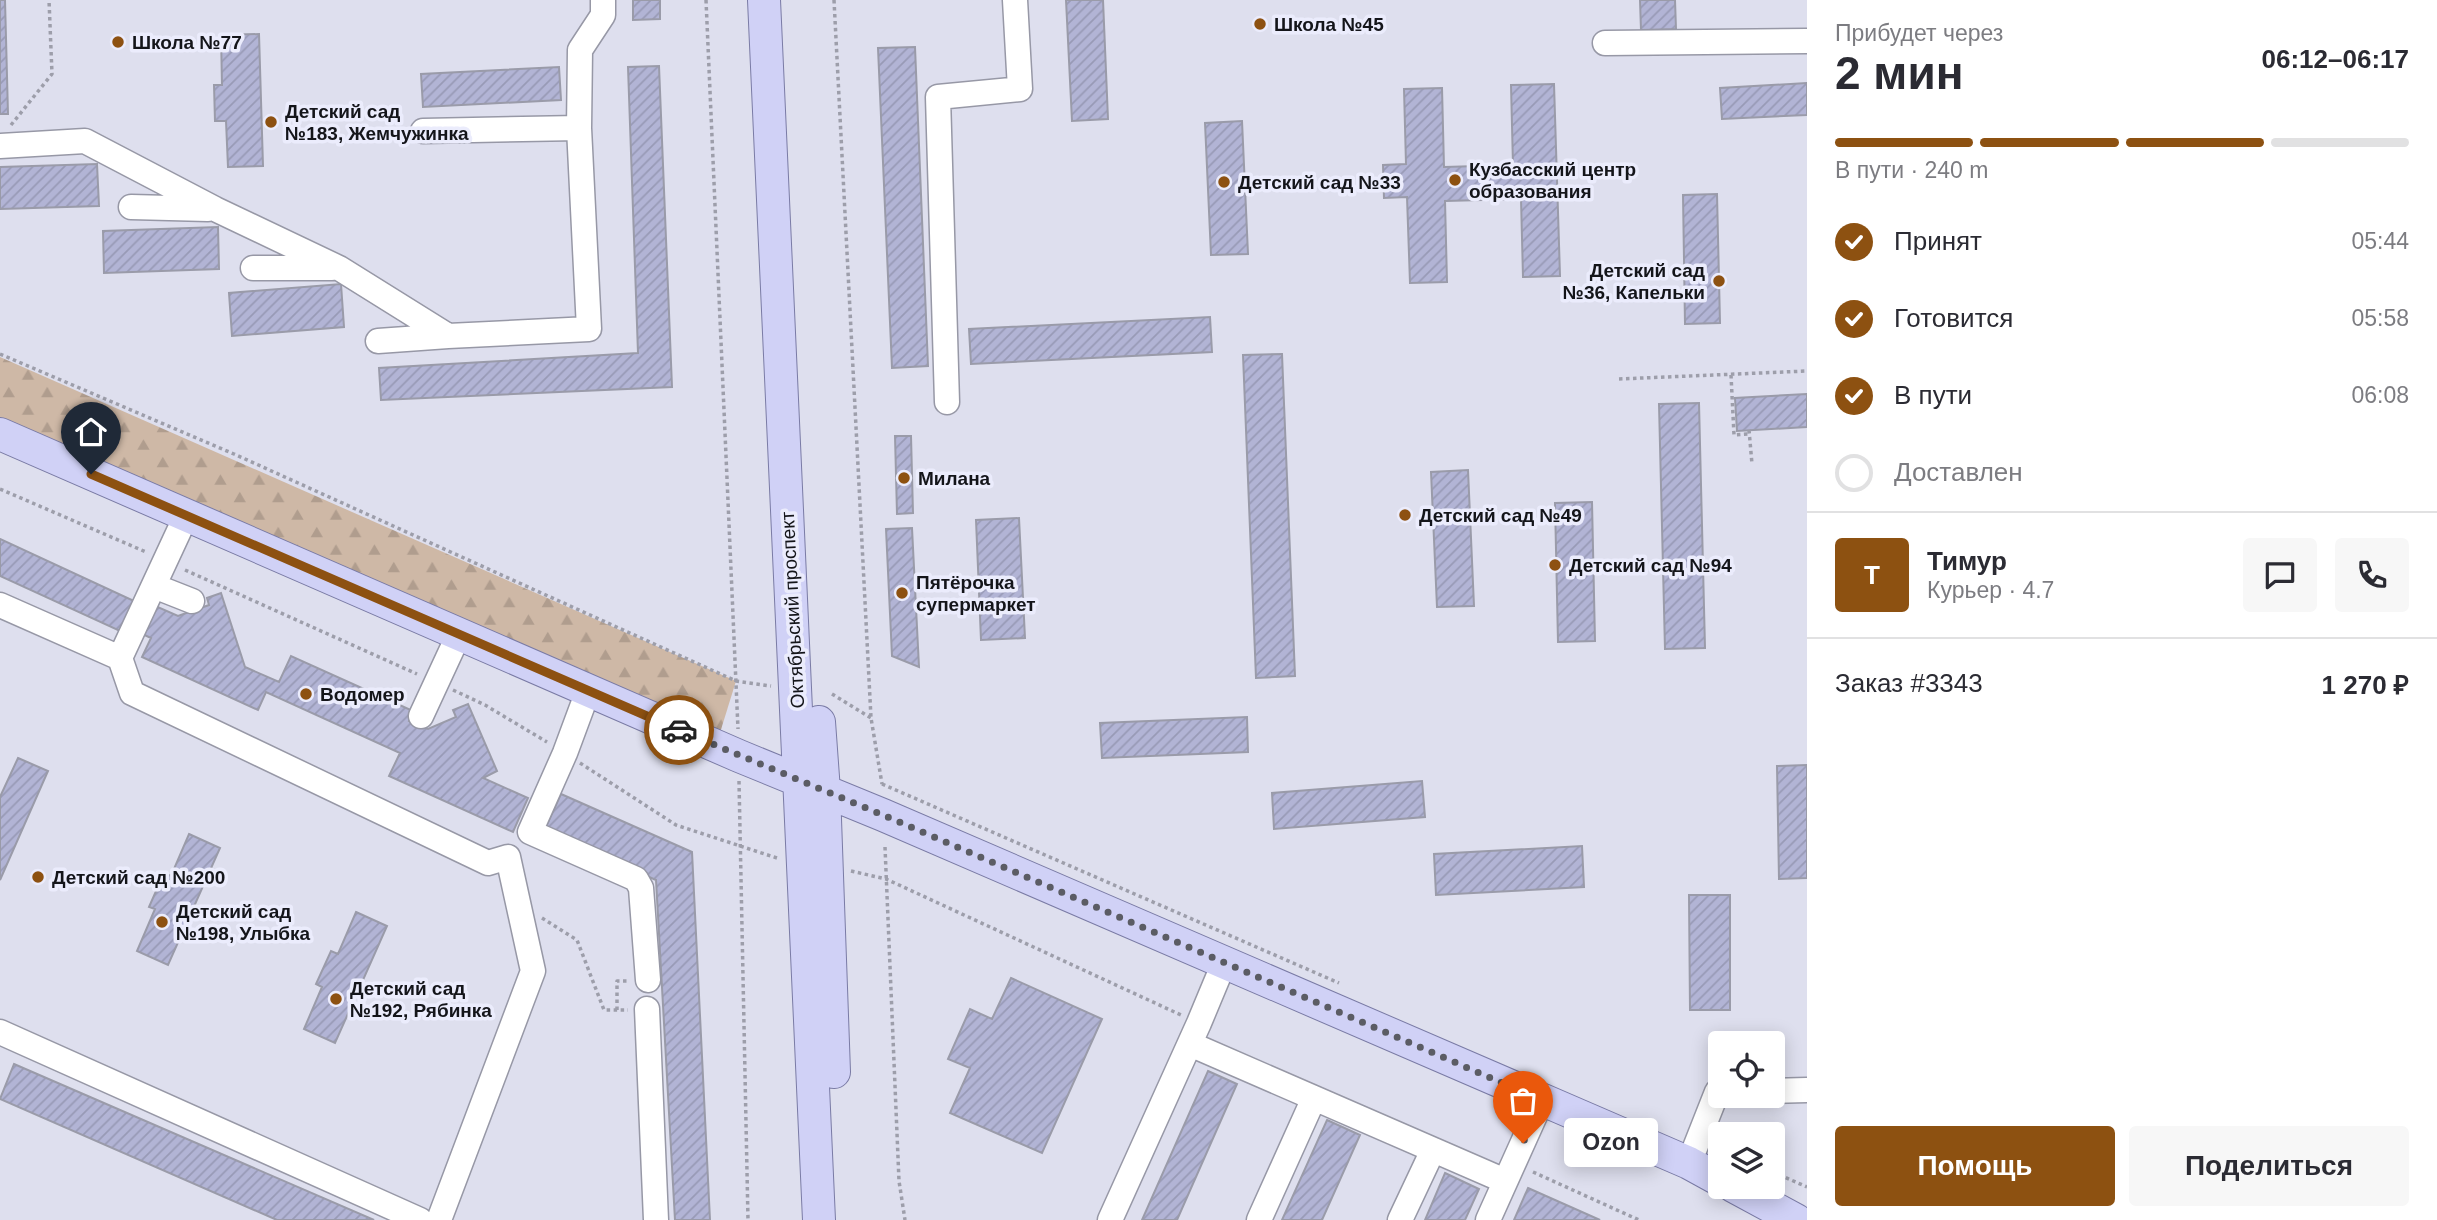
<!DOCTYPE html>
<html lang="ru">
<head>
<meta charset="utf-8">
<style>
	:root { --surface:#fff; --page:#f7f7f7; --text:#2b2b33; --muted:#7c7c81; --line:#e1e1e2; --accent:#8d5111 }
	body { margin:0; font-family:Arial,sans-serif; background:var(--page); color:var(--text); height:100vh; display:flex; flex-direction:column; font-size:26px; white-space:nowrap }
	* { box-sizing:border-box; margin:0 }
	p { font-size:23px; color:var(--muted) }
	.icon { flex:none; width:38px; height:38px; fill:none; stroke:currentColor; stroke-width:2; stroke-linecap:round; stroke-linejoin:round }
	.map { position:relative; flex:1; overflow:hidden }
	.panel { display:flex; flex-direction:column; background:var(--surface); width:630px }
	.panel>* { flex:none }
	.fabs { position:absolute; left:1708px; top:1031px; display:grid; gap:14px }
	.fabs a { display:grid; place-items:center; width:77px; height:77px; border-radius:7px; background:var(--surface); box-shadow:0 4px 18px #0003; font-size:35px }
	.pin { position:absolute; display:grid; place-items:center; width:60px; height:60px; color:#fff; margin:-72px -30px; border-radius:50% 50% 50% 0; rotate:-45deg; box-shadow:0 0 7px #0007 }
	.pin .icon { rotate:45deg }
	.courier { position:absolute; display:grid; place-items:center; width:70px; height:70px; margin:-35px; border:5px solid #8d5111; border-radius:50%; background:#fff; color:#222; box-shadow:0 2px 9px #0007 }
	.bubble { position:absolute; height:49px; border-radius:7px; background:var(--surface); box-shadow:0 4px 18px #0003; font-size:23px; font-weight:800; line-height:49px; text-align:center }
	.headline em { font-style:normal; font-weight:800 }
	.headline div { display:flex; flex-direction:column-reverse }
	.headline { display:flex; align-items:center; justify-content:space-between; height:119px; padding:0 28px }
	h1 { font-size:46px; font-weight:800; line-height:52px }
	.bar { display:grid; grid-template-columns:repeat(4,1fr); gap:10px 7px; align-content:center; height:84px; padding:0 28px }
	.bar i { height:9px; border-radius:5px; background:var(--line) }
	.bar .selected { background:var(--accent) }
	.bar p { grid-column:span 4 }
	.line { display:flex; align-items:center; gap:18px; padding:0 28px; border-top:2px solid var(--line) }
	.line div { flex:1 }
	.round { display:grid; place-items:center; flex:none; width:74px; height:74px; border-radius:7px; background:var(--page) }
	ol { padding:0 28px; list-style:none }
	li { display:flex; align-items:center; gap:21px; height:77px }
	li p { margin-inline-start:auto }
	li .icon { padding:7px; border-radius:50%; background:var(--accent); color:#fff; stroke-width:4 }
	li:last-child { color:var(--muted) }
	li i { width:38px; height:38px; border:4px solid var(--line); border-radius:50% }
	.cta { display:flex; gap:14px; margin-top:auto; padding:14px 28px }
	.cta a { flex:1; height:80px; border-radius:7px; background:var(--accent); color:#fff; font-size:28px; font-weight:800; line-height:80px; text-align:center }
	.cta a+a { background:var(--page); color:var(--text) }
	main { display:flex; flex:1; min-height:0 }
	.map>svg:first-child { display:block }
</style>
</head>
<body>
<main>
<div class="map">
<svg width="1807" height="1220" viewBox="0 0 1807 1220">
	<defs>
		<pattern id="forest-firs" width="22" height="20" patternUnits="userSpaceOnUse" patternTransform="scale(1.75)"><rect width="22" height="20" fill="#ceb8a6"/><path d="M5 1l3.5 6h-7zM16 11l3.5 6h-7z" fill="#b09d8e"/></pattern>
		<pattern id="building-hatch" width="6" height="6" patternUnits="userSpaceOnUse" patternTransform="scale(1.75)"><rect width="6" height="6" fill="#b2b4d5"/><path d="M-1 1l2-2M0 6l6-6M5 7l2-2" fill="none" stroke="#989ab6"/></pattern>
	</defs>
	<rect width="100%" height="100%" fill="#dedfee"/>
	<!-- forest -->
	<path fill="url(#forest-firs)" d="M 0,357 L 736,681 L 719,736 L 0,428 Z"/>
	<!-- building -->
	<path fill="url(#building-hatch)" stroke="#9a9ba9" stroke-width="2" d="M 0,0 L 5,0 L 8,114 L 0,114 Z
		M 633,0 L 660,0 L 660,19 L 633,20 Z
		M 1066,0 L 1103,0 L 1108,119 L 1072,121 Z
		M 1640,0 L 1675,0 L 1676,29 L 1641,30 Z
		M 259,34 L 263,166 L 228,167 L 226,121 L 215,121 L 214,85 L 222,85 L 221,35 Z
		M 915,47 L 928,366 L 892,368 L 878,48 Z
		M 659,66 L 672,387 L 381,400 L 379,368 L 638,353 L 628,67 Z
		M 559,67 L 561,100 L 423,107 L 421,74 Z
		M 1807,83 L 1807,115 L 1722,119 L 1720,88 Z
		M 1554,84 L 1560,276 L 1523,277 L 1521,199 L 1445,201 L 1447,282 L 1410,283 L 1407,197 L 1384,198 L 1383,165 L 1406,164 L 1404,89 L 1442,88 L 1444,167 L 1513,165 L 1511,85 Z
		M 1242,121 L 1248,254 L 1211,255 L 1205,123 Z
		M 97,164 L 99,206 L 0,209 L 0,167 Z
		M 1717,194 L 1720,323 L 1685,324 L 1683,195 Z
		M 218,227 L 219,269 L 104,273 L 103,231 Z
		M 341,284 L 344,327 L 232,336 L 229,293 Z
		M 1210,317 L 1212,352 L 971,364 L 969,329 Z
		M 1282,354 L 1295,676 L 1256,678 L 1243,355 Z
		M 1807,394 L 1807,427 L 1737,431 L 1735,398 Z
		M 1699,403 L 1705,648 L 1665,649 L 1659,404 Z
		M 895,436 L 911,436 L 913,513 L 897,514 Z
		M 1468,470 L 1474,606 L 1437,607 L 1431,472 Z
		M 1592,502 L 1595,641 L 1558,642 L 1555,503 Z
		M 1019,518 L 1025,638 L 981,640 L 976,520 Z
		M 912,528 L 919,667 L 892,656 L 886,529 Z
		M 0,539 L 134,601 L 120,631 L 0,576 Z
		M 221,593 L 245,667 L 279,682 L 291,656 L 413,711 L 409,721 L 428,729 L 456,717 L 453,710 L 468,704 L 497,771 L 483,778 L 528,798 L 513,832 L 389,776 L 400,753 L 266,692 L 258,710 L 142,657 L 151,638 L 138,632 L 151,604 L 178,616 L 209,605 L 207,598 Z
		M 1247,717 L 1248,752 L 1102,758 L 1100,723 Z
		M 18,758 L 48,771 L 0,880 L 0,797 Z
		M 1807,765 L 1807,878 L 1779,879 L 1777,766 Z
		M 1422,781 L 1425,817 L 1274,829 L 1272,793 Z
		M 561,794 L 692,852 L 710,1220 L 675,1220 L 656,880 L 544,831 Z
		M 189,834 L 220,848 L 168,965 L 137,951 L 155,909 L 149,907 L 164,873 L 171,876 Z
		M 1582,846 L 1584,887 L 1436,895 L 1434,854 Z
		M 1689,895 L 1730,895 L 1730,1010 L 1690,1010 Z
		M 356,912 L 387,926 L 335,1043 L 304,1029 L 322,987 L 316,984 L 331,951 L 338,954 Z
		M 1011,978 L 1102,1019 L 1042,1153 L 950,1113 L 970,1068 L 948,1059 L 970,1009 L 992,1019 Z
		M 14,1064 L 374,1220 L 277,1220 L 0,1099 Z
		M 1208,1071 L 1237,1084 L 1177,1220 L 1142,1220 Z
		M 1327,1120 L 1360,1135 L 1322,1220 L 1282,1220 Z
		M 1445,1173 L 1479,1189 L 1465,1220 L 1425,1220 Z
		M 1528,1188 L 1600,1220 L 1514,1220 Z"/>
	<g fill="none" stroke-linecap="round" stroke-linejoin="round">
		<defs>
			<path id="minor" d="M 1605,43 L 1807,41
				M 423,131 L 579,128
				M 0,146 L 85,141 L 215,209 L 339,268 L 448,336 L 589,329 L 579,128 L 580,50 L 603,15 L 603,0
				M 131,207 L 208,209
				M 253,268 L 332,268
				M 378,341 L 448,336
				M 947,402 L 938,97 L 1020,89 L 1015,0
				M 154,586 L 192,601
				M 0,605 L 120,658 L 186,516
				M 120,658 L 132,693 L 488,863 L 508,857 L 533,971 L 439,1220
				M 588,691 L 565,753 L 530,832 L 636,879 L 641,888 L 648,980
				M 421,716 L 459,634
				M 647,1009 L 656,1220
				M 0,1032 L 420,1220
				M 1190,1044 L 1505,1181
				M 1773,1091 L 1807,1090
				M 1689,1163 L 1717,1092 L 1720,1092
				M 1110,1220 L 1199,1023 L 1224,963
				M 1259,1220 L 1314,1098
				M 1400,1220 L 1433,1150
				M 1488,1220 L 1542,1100"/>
			<path id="major" d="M 764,0 L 819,1220
				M 0,434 L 739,756 L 883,815 L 1689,1163 L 1720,1180
				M 819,722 L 824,791 L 834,1072
				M 1733,1186 L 1796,1220"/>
		</defs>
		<!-- minor casing -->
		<use href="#minor" stroke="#9798a6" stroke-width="27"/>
		<!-- major casing -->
		<use href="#major" stroke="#7a7ba5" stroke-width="34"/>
		<!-- path -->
		<path stroke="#9d9eaa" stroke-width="3.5" stroke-dasharray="3.5 3.5" stroke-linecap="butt" d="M 706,0 L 738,729
			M 834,0 L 871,718 L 882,784
			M 11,125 L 52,74 L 49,0
			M 0,354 L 234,454 L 736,681 L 771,686
			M 1731,375 L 1734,435 L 1749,434
			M 1619,379 L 1807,371
			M 1749,430 L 1752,464
			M 0,489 L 146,552
			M 185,570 L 417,674
			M 453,690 L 485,705 L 547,742
			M 832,694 L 871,718
			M 580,763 L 676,825 L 780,859
			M 739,781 L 748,1220
			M 882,784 L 1339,983
			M 885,847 L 899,1181 L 905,1220
			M 851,871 L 886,879 L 1181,1015
			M 542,918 L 577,940 L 604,1010 L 628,1010
			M 617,1010 L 617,981 L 628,981
			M 1533,1172 L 1639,1220
			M 1773,1172 L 1807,1187"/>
		<!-- minor -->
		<use href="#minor" stroke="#fff" stroke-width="24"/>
		<!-- major -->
		<use href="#major" stroke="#d0d1f6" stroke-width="32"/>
	</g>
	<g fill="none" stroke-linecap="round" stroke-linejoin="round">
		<!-- done -->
		<path stroke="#5b5c64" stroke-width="7" stroke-dasharray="0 12.6" d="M 679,730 L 883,815 L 1542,1100 L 1523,1143"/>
		<!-- route -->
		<path stroke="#8d5111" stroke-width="9" d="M 91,474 L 679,730"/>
	</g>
	<!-- markers -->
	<g fill="#8d5111" stroke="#ebecfc" stroke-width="2.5">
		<circle cx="1260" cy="24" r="7"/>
		<circle cx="118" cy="42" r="7"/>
		<circle cx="271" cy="122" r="7"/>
		<circle cx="1455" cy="180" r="7"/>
		<circle cx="1224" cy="182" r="7"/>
		<circle cx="1719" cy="281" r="7"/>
		<circle cx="904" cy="478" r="7"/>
		<circle cx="1405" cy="515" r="7"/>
		<circle cx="1555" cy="565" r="7"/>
		<circle cx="902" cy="593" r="7"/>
		<circle cx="306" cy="694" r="7"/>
		<circle cx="38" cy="877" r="7"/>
		<circle cx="162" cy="922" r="7"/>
		<circle cx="336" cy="999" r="7"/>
	</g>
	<g text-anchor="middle" stroke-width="7" stroke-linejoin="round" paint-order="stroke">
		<!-- poi labels -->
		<g font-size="19" font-weight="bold" fill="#14151a" stroke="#ebecfc" text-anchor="start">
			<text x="1274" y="31">Школа №45</text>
			<text x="132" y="49">Школа №77</text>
			<text x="285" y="118">Детский сад<tspan x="285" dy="22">№183, Жемчужинка</tspan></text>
			<text x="1469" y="176">Кузбасский центр<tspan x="1469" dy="22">образования</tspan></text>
			<text x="1238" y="189">Детский сад №33</text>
			<text x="1705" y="277" text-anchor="end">Детский сад<tspan x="1705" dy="22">№36, Капельки</tspan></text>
			<text x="918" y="485">Милана</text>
			<text x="1419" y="522">Детский сад №49</text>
			<text x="1569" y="572">Детский сад №94</text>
			<text x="916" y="589">Пятёрочка<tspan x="916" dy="22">супермаркет</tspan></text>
			<text x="320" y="701">Водомер</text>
			<text x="52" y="884">Детский сад №200</text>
			<text x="176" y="918">Детский сад<tspan x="176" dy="22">№198, Улыбка</tspan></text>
			<text x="350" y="995">Детский сад<tspan x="350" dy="22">№192, Рябинка</tspan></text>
		</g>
		<!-- street labels -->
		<g font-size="19" fill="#14151a" stroke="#ebecfc">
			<text transform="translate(792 610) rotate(-93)" y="7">Октябрьский проспект</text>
		</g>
	</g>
</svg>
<div class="fabs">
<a><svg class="icon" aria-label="locate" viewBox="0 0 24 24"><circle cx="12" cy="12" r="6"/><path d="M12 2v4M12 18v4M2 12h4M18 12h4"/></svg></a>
<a><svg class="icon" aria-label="layers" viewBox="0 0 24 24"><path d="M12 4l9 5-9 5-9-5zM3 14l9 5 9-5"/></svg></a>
</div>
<div class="pin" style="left:1523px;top:1143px;background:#ea580c"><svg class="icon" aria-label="bag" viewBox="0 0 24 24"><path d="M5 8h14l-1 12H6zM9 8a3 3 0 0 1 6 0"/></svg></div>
<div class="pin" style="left:91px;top:474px;background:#1f2937"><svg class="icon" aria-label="home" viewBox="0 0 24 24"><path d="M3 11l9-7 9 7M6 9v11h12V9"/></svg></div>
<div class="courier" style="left:679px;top:730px"><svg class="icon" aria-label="car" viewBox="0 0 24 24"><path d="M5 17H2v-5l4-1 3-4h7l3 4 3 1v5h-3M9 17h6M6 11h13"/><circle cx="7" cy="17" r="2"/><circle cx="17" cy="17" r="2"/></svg></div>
<div class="bubble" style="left:1564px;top:1118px;width:94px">Ozon</div>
</div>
<section class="panel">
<div class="headline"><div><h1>2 мин</h1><p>Прибудет через</p></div><em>06:12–06:17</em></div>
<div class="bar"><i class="selected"></i><i class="selected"></i><i class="selected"></i><i></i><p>В пути · 240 m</p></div>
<ol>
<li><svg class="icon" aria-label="check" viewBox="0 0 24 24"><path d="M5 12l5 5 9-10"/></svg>Принят<p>05:44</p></li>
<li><svg class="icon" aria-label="check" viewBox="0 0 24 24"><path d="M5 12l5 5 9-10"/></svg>Готовится<p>05:58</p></li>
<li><svg class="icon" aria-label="check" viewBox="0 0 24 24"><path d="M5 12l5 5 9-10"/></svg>В пути<p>06:08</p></li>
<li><i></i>Доставлен</li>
</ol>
<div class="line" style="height:126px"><b class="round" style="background:var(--accent);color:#fff">Т</b><div><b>Тимур</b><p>Курьер · 4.7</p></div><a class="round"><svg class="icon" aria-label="chat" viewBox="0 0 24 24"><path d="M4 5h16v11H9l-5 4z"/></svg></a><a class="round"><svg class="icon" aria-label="phone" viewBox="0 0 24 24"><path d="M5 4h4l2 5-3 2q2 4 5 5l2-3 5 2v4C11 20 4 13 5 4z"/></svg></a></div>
<div class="line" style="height:91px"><div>Заказ #3343</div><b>1 270 ₽</b></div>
<div class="cta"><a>Помощь</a><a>Поделиться</a></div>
</section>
</main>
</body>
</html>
